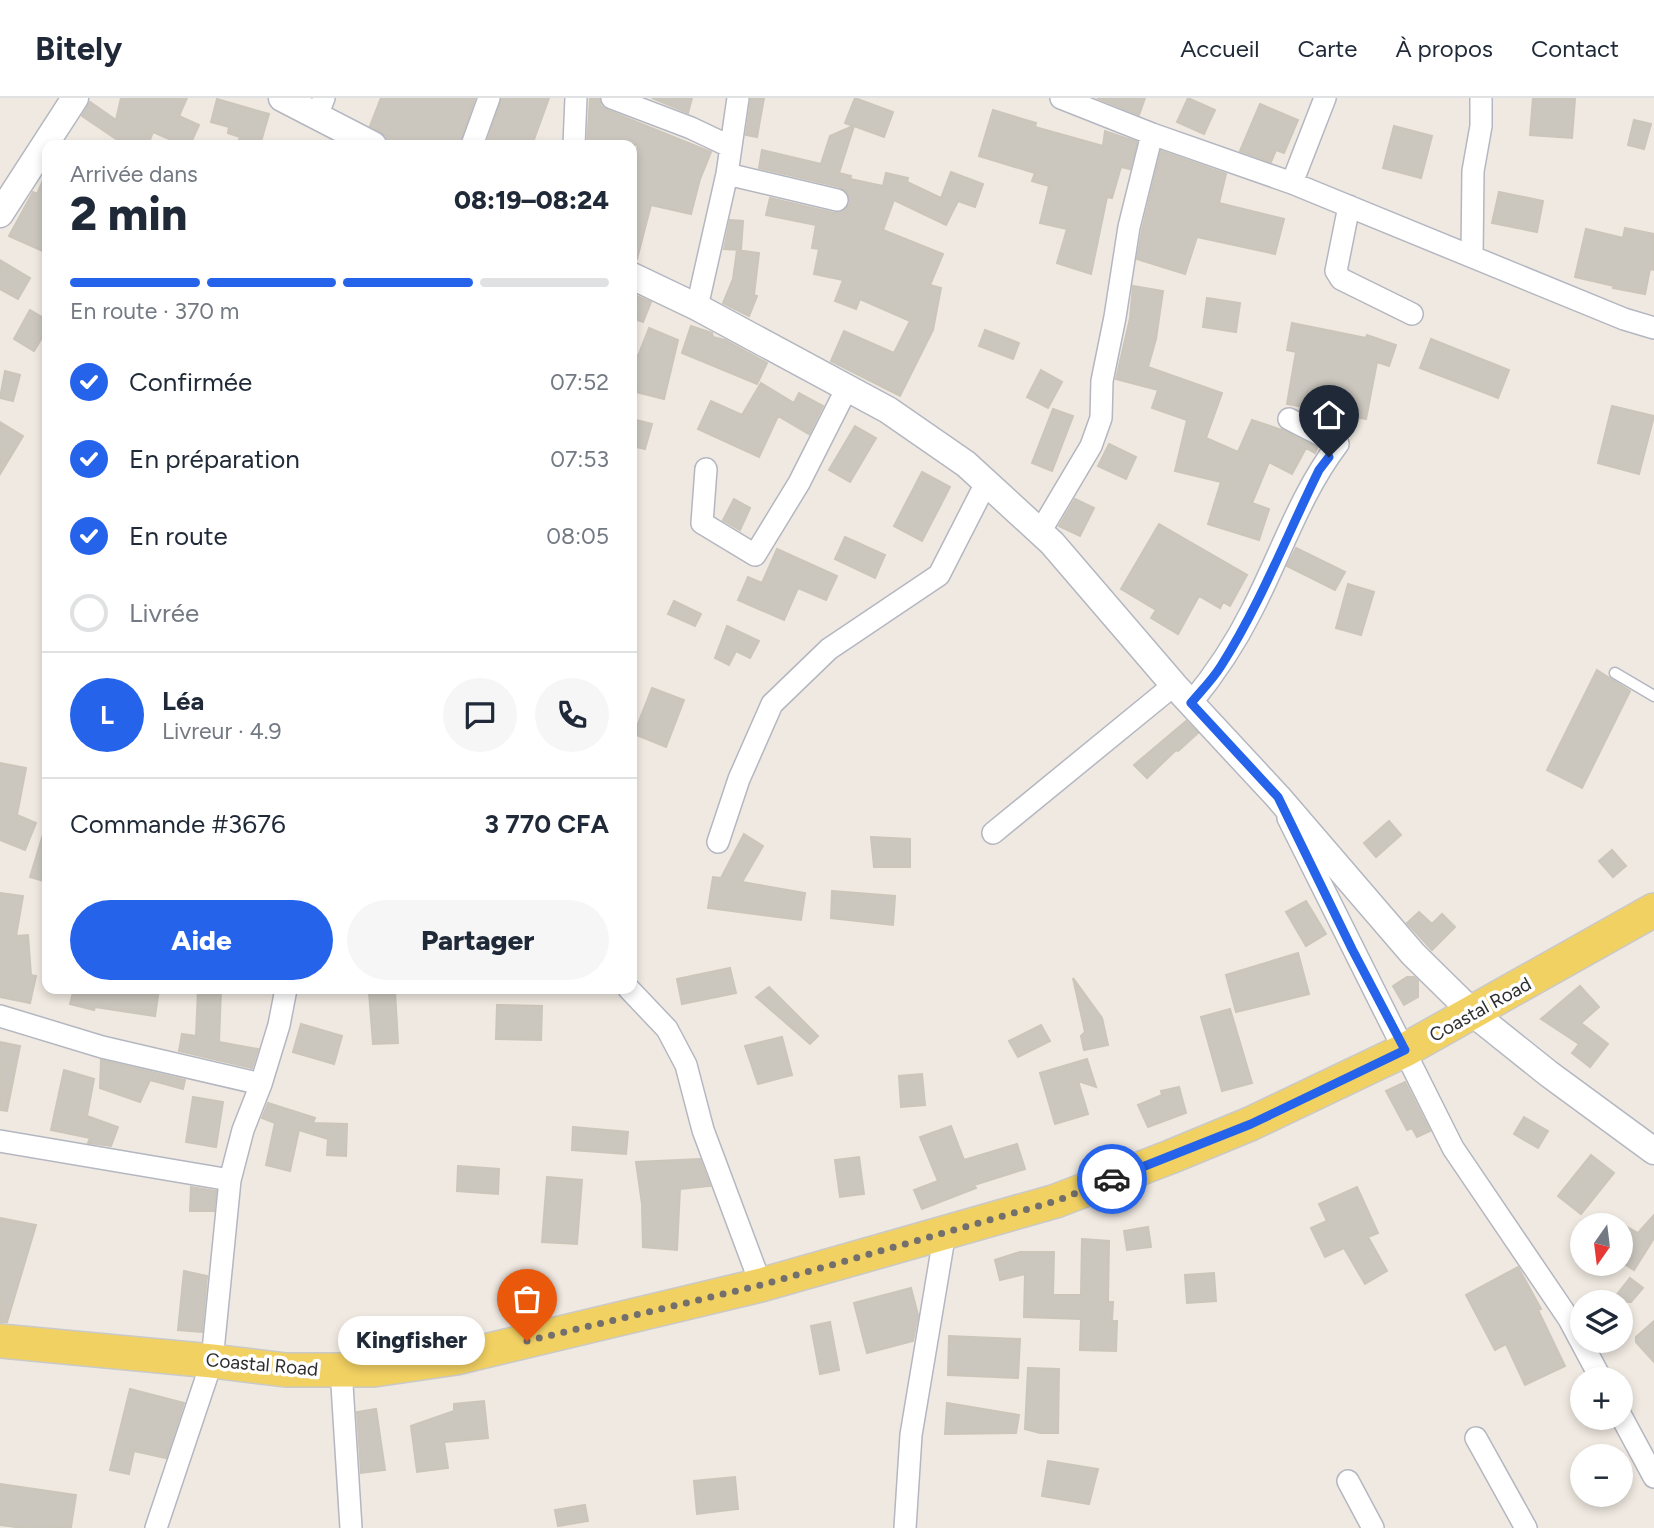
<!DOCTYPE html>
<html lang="fr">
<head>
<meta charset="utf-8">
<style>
	:root { --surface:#fff; --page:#f6f6f7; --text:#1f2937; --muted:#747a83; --line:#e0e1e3; --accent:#2563eb }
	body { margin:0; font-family:Figtree,sans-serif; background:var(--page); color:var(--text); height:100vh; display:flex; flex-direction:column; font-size:26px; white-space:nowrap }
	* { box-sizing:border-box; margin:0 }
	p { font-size:23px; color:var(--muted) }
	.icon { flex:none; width:38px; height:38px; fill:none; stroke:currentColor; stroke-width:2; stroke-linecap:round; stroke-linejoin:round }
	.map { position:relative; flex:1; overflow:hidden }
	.sheet { position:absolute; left:42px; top:42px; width:595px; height:854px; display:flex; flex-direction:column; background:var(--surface); border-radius:14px; box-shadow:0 4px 10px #0003 }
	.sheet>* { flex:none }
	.needle { width:46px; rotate:194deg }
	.fabs { position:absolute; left:1570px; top:1115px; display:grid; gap:14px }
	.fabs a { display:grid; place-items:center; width:63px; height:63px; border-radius:50%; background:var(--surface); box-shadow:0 4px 10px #0003; font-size:35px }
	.pin { position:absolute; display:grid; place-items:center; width:60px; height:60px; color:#fff; margin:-72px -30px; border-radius:50% 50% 50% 0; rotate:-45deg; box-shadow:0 0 7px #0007 }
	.pin .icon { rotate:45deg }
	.courier { position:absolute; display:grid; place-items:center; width:70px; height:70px; margin:-35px; border:5px solid #2563eb; border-radius:50%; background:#fff; color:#222; box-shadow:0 2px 9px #0007 }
	.bubble { position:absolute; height:49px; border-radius:24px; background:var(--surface); box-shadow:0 4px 10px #0003; font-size:23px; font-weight:800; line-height:49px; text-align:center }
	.head em { font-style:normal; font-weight:800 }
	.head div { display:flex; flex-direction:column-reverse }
	.head { display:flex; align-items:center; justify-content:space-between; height:119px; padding:0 28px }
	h1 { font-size:46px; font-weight:800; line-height:52px }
	.bar { display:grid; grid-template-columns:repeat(4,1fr); gap:10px 7px; align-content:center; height:84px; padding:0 28px }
	.bar i { height:9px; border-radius:5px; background:var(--line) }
	.bar .on { background:var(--accent) }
	.bar p { grid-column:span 4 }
	.line { display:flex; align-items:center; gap:18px; padding:0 28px; border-top:2px solid var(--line) }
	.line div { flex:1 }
	.round { display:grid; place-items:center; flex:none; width:74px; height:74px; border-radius:37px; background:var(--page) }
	ol { padding:0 28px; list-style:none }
	li { display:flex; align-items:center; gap:21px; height:77px }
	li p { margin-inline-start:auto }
	li .icon { padding:7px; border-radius:50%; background:var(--accent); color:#fff; stroke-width:4 }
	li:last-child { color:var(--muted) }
	li i { width:38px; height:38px; border:4px solid var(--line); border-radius:50% }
	.primary-button { display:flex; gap:14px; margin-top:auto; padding:14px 28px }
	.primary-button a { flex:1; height:80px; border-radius:42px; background:var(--accent); color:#fff; font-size:28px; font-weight:800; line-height:80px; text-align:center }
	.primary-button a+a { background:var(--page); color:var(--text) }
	header { display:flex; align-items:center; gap:42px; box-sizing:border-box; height:98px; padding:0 35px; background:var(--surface); border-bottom:2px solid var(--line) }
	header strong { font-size:33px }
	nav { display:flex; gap:38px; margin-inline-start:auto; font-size:24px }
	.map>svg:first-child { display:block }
</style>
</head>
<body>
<header>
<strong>Bitely</strong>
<nav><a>Accueil</a><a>Carte</a><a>À propos</a><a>Contact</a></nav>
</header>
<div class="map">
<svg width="1654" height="1430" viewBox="0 0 1654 1430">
	<rect width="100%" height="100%" fill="#efe9e1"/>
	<!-- building -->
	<path fill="#cbc7bf" stroke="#cbc5ba" stroke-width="2" d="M 121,0 L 187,0 L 179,18 L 199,27 L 190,47 L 183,47 L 153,34 L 148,47 L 125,47 L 82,18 L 90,4 L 116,22 Z
		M 381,0 L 475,0 L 459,47 L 393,47 L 389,45 L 386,38 L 370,28 Z
		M 502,0 L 549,0 L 532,47 L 486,47 Z
		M 590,0 L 599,0 L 601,8 L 607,12 L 711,54 L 700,81 L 691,116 L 651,107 L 637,161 L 632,161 L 632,74 L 638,47 L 587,47 Z
		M 652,0 L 692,0 L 688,15 Z
		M 751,0 L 764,0 L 757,39 L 746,37 Z
		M 855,0 L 893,14 L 884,39 L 854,28 L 839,75 L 851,78 L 850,81 L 883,88 L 886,75 L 908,80 L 907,84 L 941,100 L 951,74 L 983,86 L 975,109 L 958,103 L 946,127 L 894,102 L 883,132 L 943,156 L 930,187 L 941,190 L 933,232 L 900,298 L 831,263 L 844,233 L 894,255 L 910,223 L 860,201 L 856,211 L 835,203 L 843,182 L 814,176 L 819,151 L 812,150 L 816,127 L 766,117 L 770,100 L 834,115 L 841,114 L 850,106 L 846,93 L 840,89 L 759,70 L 762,52 L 821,66 L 830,38 L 853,28 L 845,25 Z
		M 1097,0 L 1145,0 L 1139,17 Z
		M 1188,0 L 1215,12 L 1204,36 L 1177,24 Z
		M 1533,0 L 1575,1 L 1572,40 L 1530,37 Z
		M 217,1 L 269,16 L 260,47 L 237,47 L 240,39 L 228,35 L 229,29 L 211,24 Z
		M 1260,6 L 1298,22 L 1284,55 L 1276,52 L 1271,64 L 1240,53 Z
		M 993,12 L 1036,25 L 1035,29 L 1103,48 L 1105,33 L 1137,44 L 1130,71 L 1121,69 L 1112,100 L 1107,99 L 1091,176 L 1057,165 L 1067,131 L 1040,125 L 1049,88 L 1032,83 L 1035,75 L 979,58 Z
		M 1634,22 L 1651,26 L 1644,51 L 1628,47 Z
		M 1394,28 L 1432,38 L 1421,80 L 1383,70 Z
		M 1161,53 L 1226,76 L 1219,105 L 1284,121 L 1275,156 L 1197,139 L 1185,176 L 1137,161 L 1142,132 Z
		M 47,73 L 47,155 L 9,138 L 33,94 L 37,96 Z
		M 1499,94 L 1543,103 L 1537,134 L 1492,125 Z
		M 730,122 L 743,123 L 741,152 L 724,151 Z
		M 1625,130 L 1654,136 L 1654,172 L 1650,171 L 1645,196 L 1613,190 L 1614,188 L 1575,179 L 1586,131 L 1623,140 Z
		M 737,152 L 759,155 L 754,197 L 757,198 L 749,218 L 723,205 L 733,181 Z
		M 0,162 L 30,180 L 18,201 L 0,191 Z
		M 1133,188 L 1163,193 L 1156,241 L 1148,269 L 1222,295 L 1206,340 L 1238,354 L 1252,322 L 1282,332 L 1317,350 L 1315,355 L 1306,350 L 1292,376 L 1269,364 L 1252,405 L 1269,411 L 1259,442 L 1208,426 L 1221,384 L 1175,373 L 1187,322 L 1152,310 L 1158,292 L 1116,281 L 1130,220 Z
		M 632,196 L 651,204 L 643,224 L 632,220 Z
		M 1207,200 L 1240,205 L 1236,234 L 1203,229 Z
		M 30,212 L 47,222 L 47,231 L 34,253 L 14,241 Z
		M 1292,225 L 1366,240 L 1367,237 L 1396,247 L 1389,268 L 1377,264 L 1366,321 L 1287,306 L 1296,254 L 1287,252 Z
		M 691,228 L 712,235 L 713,239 L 725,242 L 767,265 L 757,286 L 682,255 Z
		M 649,230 L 678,242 L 664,301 L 632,293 L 632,255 L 638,258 Z
		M 985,232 L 1019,245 L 1013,261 L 979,248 Z
		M 1431,241 L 1509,272 L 1498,300 L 1420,270 Z
		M 1041,272 L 1062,284 L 1048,310 L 1027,299 Z
		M 5,273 L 20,277 L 13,303 L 0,300 Z
		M 761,285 L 794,305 L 799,295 L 823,308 L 809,336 L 778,318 L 759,359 L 698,331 L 711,303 L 742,317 Z
		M 1612,308 L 1654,318 L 1639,376 L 1598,365 Z
		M 1053,311 L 1073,318 L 1052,373 L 1032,365 Z
		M 632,321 L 652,326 L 645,351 L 632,348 Z
		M 0,324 L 23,338 L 0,376 Z
		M 855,328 L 876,340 L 850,384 L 829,372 Z
		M 1109,346 L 1136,359 L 1126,381 L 1098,368 Z
		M 922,374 L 950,389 L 922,443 L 894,428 Z
		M 734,401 L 750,410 L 740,432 L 723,422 Z
		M 1075,401 L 1094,410 L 1080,438 L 1059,428 Z
		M 1159,426 L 1247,477 L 1230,508 L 1223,504 L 1220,510 L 1199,498 L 1178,536 L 1151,520 L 1156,512 L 1121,491 Z
		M 845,439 L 885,457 L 875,480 L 835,461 Z
		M 1296,450 L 1345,474 L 1335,492 L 1287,468 Z
		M 777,451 L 837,478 L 826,502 L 798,490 L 784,522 L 738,502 L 748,479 L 762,485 Z
		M 1348,486 L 1374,494 L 1361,537 L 1336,530 Z
		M 674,503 L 701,516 L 695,528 L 668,516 Z
		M 727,528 L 759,543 L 750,560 L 736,553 L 729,567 L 715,560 Z
		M 1597,572 L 1630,593 L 1582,690 L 1547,672 Z
		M 652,590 L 684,602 L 666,649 L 634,636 Z
		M 1186,623 L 1198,635 L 1178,653 L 1176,652 L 1147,680 L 1134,667 Z
		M 0,665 L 26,670 L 17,717 L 36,725 L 25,752 L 0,742 Z
		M 1389,723 L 1401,737 L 1376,759 L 1364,745 Z
		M 44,733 L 47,734 L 47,784 L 30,779 Z
		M 744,736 L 763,748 L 742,784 L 805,795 L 801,822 L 708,810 L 713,779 L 721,780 Z
		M 871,739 L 910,741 L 910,769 L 874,769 Z
		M 1612,752 L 1626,768 L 1613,779 L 1599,763 Z
		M 832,793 L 895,798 L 893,827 L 831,820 Z
		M 0,795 L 23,798 L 16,838 L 28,837 L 31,877 L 36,878 L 30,905 L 0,899 Z
		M 1306,803 L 1326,836 L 1306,848 L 1286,814 Z
		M 1419,814 L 1432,826 L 1442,816 L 1455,829 L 1432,852 L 1407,825 Z
		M 1298,855 L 1309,896 L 1236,914 L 1226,877 Z
		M 730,870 L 736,895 L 682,906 L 677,881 Z
		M 1407,879 L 1414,879 L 1418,883 L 1418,899 L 1404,907 L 1393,888 Z
		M 1073,880 L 1102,920 L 1108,947 L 1084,952 L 1081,938 L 1085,934 Z
		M 1580,888 L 1599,909 L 1581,925 L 1608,946 L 1590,969 L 1572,955 L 1579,946 L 1541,921 Z
		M 769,889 L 818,938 L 810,946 L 756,899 Z
		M 74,891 L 159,891 L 155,918 L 95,909 L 94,912 L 70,906 Z
		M 198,891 L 221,891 L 219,944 L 258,951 L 252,970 L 179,953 L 182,936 L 196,938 Z
		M 395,893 L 398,945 L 373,946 L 369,894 Z
		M 497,907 L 542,908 L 541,942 L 496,941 Z
		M 1230,911 L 1252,985 L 1222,993 L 1201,919 Z
		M 301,926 L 342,938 L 334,966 L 293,954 Z
		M 1041,927 L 1050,943 L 1018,959 L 1009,943 Z
		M 782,939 L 792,977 L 758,986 L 745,948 Z
		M 0,944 L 20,948 L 7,1013 L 0,1012 Z
		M 1087,961 L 1096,989 L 1078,983 L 1088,1016 L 1055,1026 L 1040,975 Z
		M 101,962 L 185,982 L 183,991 L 150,982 L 140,1004 L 100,990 Z
		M 64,972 L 94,981 L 87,1018 L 118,1029 L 111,1048 L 88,1045 L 90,1040 L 51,1032 Z
		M 922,976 L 925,1007 L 901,1009 L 899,978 Z
		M 1405,984 L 1430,1033 L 1417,1039 L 1412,1030 L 1407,1032 L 1386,993 Z
		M 1179,989 L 1186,1015 L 1148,1029 L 1138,1007 L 1162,997 L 1161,993 Z
		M 193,999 L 223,1004 L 216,1049 L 186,1044 Z
		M 268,1005 L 315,1020 L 313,1025 L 347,1026 L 346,1058 L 327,1057 L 328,1041 L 299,1032 L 290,1073 L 266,1067 L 275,1025 L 262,1020 Z
		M 1524,1019 L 1548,1033 L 1538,1050 L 1514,1036 Z
		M 951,1028 L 964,1062 L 1017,1046 L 1025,1071 L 974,1087 L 976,1090 L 922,1111 L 914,1092 L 938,1083 L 920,1039 Z
		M 573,1029 L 628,1034 L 626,1056 L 572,1052 Z
		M 1591,1057 L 1614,1075 L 1581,1116 L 1558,1098 Z
		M 859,1059 L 864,1096 L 840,1099 L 835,1062 Z
		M 700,1061 L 710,1088 L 680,1091 L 677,1152 L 643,1149 L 642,1106 L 636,1064 Z
		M 458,1068 L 499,1071 L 498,1096 L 457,1093 Z
		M 547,1079 L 582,1082 L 577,1146 L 542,1144 Z
		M 191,1089 L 216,1093 L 214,1113 L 190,1113 Z
		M 1357,1089 L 1378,1135 L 1368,1139 L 1387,1173 L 1365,1186 L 1344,1150 L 1325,1159 L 1311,1130 L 1327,1123 L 1319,1106 Z
		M 1654,1117 L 1654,1140 L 1634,1172 L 1620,1163 L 1620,1125 L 1638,1135 Z
		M 0,1120 L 36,1127 L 7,1224 L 0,1224 Z
		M 1148,1129 L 1151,1149 L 1127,1152 L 1124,1133 Z
		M 1082,1141 L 1109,1143 L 1108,1204 L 1113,1204 L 1112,1223 L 1117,1223 L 1116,1253 L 1080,1252 L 1081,1221 L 1024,1219 L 1025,1176 L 1000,1182 L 995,1162 L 1020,1154 L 1054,1154 L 1053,1197 L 1081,1197 Z
		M 1518,1169 L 1541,1211 L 1538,1212 L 1565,1268 L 1525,1287 L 1506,1246 L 1495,1252 L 1466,1197 Z
		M 184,1173 L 207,1178 L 202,1234 L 178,1232 Z
		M 1214,1175 L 1216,1203 L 1187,1205 L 1185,1177 Z
		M 1630,1180 L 1643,1190 L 1631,1204 L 1611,1204 Z
		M 911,1190 L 918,1217 L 913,1243 L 867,1255 L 854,1205 Z
		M 1654,1223 L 1654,1264 L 1636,1244 L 1636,1239 Z
		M 830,1224 L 839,1272 L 820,1276 L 811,1228 Z
		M 949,1238 L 1020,1241 L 1018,1280 L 948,1277 Z
		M 1028,1270 L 1059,1271 L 1058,1335 L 1040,1335 L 1025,1331 Z
		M 130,1291 L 184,1305 L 166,1360 L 134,1353 L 129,1376 L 110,1372 Z
		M 484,1303 L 488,1340 L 444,1344 L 448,1370 L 417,1374 L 411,1328 L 454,1313 L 454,1306 Z
		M 947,1305 L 1019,1317 L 1016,1335 L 945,1336 Z
		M 376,1311 L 385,1372 L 361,1375 L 357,1314 Z
		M 1048,1363 L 1098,1371 L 1089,1406 L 1042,1398 Z
		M 735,1379 L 738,1411 L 697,1416 L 694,1383 Z
		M 0,1386 L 76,1397 L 71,1429 L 24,1430 L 0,1427 Z
		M 585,1407 L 588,1423 L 558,1428 L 555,1412 Z"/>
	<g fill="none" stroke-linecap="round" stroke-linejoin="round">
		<defs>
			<path id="service" d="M 1615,575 L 1654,598"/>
			<path id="minor" d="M 612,0 L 691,30 L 731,49
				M 1061,0 L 1152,36 L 1292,85 L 1624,221 L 1654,230
				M 317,18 L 324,0
				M 472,47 L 489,0
				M 574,47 L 576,0
				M 727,76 L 837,102
				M 1292,85 L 1325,0
				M 1349,108 L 1336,173 L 1341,181 L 1412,216
				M 1472,158 L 1473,73 L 1481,28 L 1481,0
				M 697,209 L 727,76 L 738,0
				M 706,371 L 702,425 L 755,457 L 799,385 L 847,290
				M 1040,434 L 1091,348 L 1101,320 L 1102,283 L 1115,219 L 1129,129 L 1152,36
				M 1191,605 C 1215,576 1235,546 1252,512 C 1281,456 1300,396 1338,346 L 1289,321
				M 1288,720 L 1453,1050 L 1569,1221 L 1601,1281
				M 993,735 L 1174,587
				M 718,744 L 739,681 L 772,606 L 829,551 L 939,477 L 986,385
				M 629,891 L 667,931 L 686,967 L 703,1032 L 761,1187
				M 0,918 L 102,949 L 261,986
				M 0,1043 L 230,1082
				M 341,1271 L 351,1430
				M 1620,1316 L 1654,1379
				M 1476,1340 L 1526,1430
				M 1348,1383 L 1373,1430
				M 156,1430 L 212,1263 L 230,1082 L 243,1032 L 261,986 L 279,927 L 286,891
				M 905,1430 L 911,1337 L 945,1134"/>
			<path id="tertiary" d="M 282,0 L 373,47
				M 0,116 L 75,0
				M 632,178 L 697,209 L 888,312 L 966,366 L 1052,445 L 1174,587 L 1278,699 L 1413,856 L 1474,916 L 1549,976 L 1654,1053"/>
			<path id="primary" d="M 0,1243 L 212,1263 L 286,1272 L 374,1272 L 456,1260 L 761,1187 L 1056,1103 L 1170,1059 L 1250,1026 L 1405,952 L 1654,812"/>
		</defs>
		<!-- service casing -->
		<use href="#service" stroke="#b4b7c1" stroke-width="13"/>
		<!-- minor casing -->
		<use href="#minor" stroke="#b4b7c1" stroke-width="24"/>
		<!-- tertiary casing -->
		<use href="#tertiary" stroke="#b4b7c1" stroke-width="29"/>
		<!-- primary casing -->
		<use href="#primary" stroke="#c9c9c9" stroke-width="36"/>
		<!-- service -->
		<use href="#service" stroke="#fff" stroke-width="10"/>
		<!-- minor -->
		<use href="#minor" stroke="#fff" stroke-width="21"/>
		<!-- tertiary -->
		<use href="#tertiary" stroke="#fff" stroke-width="26"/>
		<!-- primary -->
		<use href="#primary" stroke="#f2d163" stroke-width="33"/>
	</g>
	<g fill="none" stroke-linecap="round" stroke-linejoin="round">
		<!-- done -->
		<path stroke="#726f6d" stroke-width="7" stroke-dasharray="0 12.6" d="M 527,1243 L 761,1187 L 1056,1103 L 1112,1081"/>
		<!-- route -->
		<path stroke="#2563eb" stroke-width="9" d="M 1112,1081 L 1251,1026 L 1405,952 L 1352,851 L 1278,699 L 1191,605 C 1201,593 1213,581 1221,568 C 1260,507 1287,437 1319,372 L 1329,359"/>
	</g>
	<g text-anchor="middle" stroke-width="7" stroke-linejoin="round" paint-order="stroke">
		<!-- street labels -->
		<g font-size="19" fill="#2e2e2e" stroke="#fff">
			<text transform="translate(1480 911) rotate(-29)" y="7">Coastal Road</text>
			<text transform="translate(262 1266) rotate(5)" y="7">Coastal Road</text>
		</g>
	</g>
</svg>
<div class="fabs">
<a><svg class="needle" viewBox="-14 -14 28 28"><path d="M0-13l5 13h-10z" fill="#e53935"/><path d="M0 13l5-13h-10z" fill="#747a83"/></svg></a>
<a><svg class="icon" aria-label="layers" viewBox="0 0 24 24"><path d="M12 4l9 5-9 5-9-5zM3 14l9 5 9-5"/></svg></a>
<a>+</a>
<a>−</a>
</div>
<div class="pin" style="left:527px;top:1243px;background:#ea580c"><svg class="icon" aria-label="bag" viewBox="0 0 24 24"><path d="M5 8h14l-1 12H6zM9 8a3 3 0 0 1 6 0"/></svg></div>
<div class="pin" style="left:1329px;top:359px;background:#1f2937"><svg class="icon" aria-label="home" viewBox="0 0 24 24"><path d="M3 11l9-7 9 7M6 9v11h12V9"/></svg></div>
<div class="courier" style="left:1112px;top:1081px"><svg class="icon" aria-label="car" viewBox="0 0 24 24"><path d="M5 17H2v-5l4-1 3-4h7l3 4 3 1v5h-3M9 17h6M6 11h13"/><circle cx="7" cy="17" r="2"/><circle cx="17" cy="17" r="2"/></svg></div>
<div class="bubble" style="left:338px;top:1218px;width:147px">Kingfisher</div>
<section class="sheet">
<div class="head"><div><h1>2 min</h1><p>Arrivée dans</p></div><em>08:19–08:24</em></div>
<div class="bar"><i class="on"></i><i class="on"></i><i class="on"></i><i></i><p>En route · 370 m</p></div>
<ol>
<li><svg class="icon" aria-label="check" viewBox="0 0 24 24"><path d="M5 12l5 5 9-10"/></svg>Confirmée<p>07:52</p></li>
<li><svg class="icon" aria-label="check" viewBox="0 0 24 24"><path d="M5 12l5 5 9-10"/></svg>En préparation<p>07:53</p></li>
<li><svg class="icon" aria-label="check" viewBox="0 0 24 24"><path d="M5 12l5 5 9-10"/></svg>En route<p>08:05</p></li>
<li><i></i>Livrée</li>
</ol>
<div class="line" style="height:126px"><b class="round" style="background:var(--accent);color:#fff">L</b><div><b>Léa</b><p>Livreur · 4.9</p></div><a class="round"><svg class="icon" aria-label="chat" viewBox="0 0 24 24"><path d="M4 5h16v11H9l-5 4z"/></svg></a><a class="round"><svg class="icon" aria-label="phone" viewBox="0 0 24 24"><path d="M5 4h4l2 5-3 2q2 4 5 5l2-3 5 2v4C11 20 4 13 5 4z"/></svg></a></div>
<div class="line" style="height:91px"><div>Commande #3676</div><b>3 770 CFA</b></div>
<div class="primary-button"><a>Aide</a><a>Partager</a></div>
</section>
</div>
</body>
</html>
